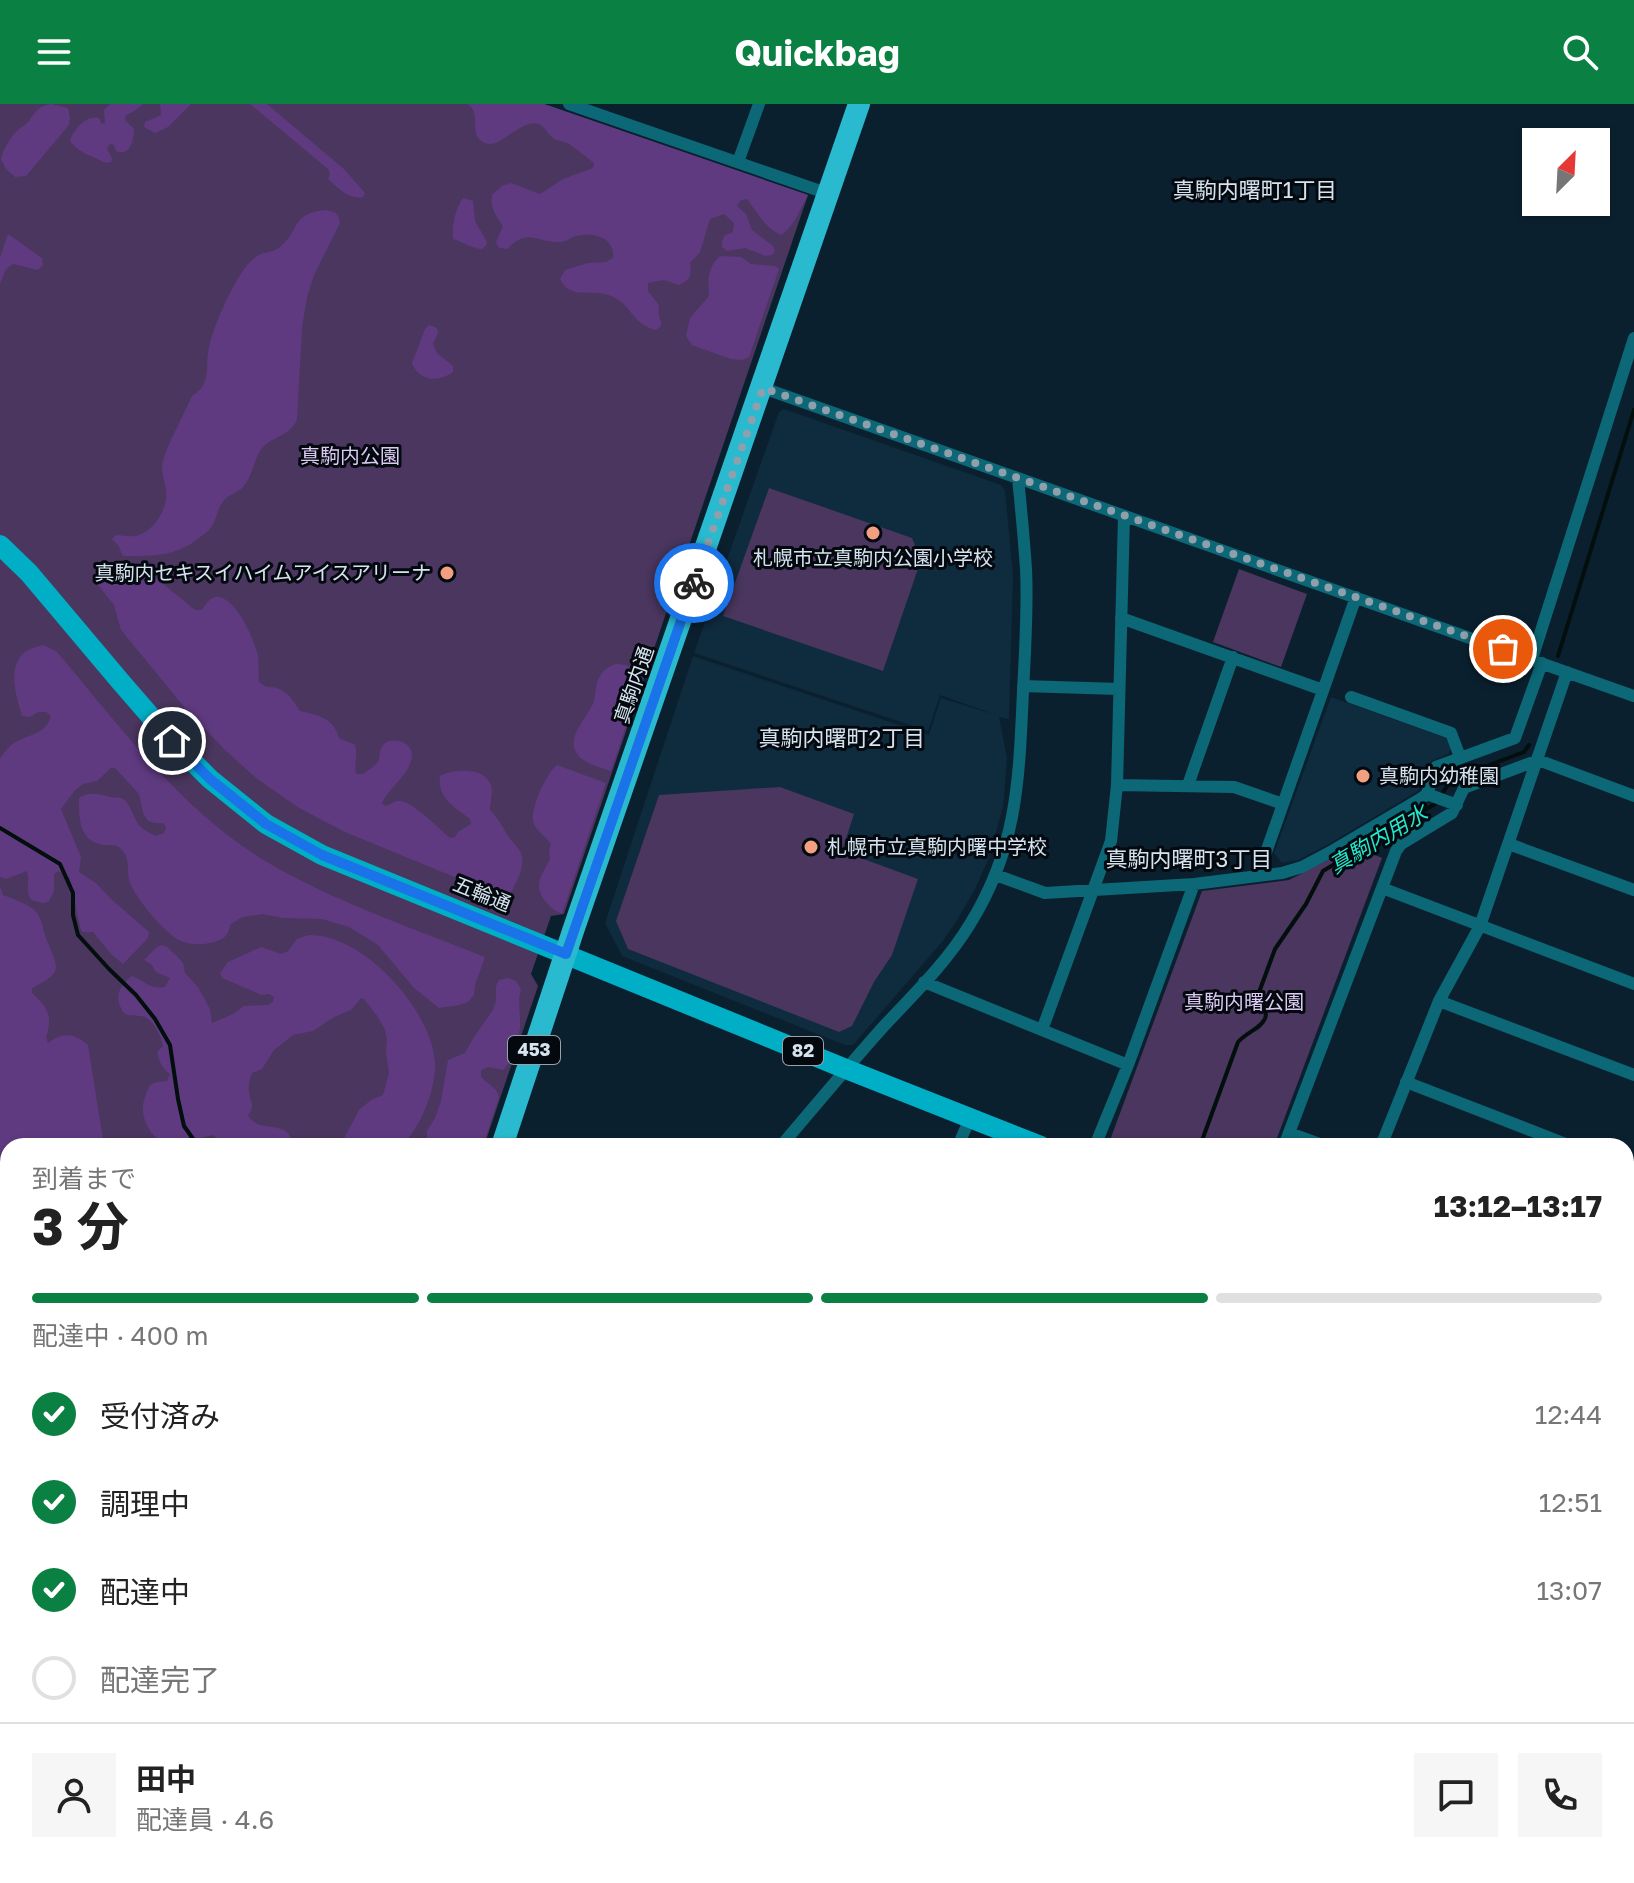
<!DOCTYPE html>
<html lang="ja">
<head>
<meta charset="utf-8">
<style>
	:root { --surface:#fff; --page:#f6f6f6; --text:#222; --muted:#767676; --line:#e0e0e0; --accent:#0b8043 }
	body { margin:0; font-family:"Golos Text","Noto Sans JP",sans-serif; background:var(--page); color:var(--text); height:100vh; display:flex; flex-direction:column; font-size:30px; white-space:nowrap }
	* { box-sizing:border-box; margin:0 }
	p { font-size:26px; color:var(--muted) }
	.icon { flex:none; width:44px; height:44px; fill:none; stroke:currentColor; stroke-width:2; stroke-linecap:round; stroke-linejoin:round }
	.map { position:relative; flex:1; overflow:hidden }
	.drawer { position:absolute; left:0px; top:1034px; width:1634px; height:746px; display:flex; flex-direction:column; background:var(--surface); border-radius:24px 24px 0 0; box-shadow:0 2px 6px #0004 }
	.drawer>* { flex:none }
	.needle { width:52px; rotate:24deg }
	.tools { position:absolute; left:1522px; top:24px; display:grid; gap:16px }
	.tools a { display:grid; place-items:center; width:88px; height:88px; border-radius:0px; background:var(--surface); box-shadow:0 2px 6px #0004; font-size:40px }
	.pin { position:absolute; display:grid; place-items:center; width:68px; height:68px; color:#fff; margin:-34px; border:4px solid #fff; border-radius:50%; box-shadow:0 2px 8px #0007 }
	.courier { position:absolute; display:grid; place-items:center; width:80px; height:80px; margin:-40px; border:6px solid #1a73e8; border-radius:50%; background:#fff; color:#222; box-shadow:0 2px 10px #0007 }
	.overview em { font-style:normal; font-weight:700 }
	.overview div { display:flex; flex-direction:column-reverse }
	.overview { display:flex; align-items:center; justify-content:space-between; height:136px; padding:0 32px }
	h1 { font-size:52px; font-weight:700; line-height:60px }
	.bar { display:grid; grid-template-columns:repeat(4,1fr); gap:12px 8px; align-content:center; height:96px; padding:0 32px }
	.bar i { height:10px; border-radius:6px; background:var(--line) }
	.bar .selected { background:var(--accent) }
	.bar p { grid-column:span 4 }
	.line { display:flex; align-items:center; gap:20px; padding:0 32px; border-top:2px solid var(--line) }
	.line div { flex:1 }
	.round { display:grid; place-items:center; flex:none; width:84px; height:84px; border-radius:0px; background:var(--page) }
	ol { padding:0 32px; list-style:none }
	li { display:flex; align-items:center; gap:24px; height:88px }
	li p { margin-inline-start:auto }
	li .icon { padding:8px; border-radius:50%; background:var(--accent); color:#fff; stroke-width:4 }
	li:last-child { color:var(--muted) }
	li i { width:44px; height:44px; border:4px solid var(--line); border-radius:50% }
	header { display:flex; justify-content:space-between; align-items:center; height:104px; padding:0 32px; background:var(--accent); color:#fff; font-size:36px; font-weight:700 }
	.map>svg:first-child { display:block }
</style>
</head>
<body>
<header><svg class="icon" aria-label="menu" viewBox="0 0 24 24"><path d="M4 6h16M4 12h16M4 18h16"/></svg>Quickbag<svg class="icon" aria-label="search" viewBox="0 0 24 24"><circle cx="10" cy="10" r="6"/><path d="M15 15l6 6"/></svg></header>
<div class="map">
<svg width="1634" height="1779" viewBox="0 0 1634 1779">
	<rect width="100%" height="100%" fill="#0b202f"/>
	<!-- built -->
	<path fill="#0f2b3e" d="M 784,305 L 1001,381 L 1005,387 L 1013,471 L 1009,615 L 999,613 L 1007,655 L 1003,703 L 988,756 L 975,785 L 956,818 L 942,838 L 853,941 L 845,941 L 622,852 L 605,819 L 693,552 L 929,631 L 941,594 L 999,612 L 940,591 L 928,627 L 694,549 L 779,308 Z
		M 1331,593 L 1446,634 L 1451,644 L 1448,650 L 1431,657 L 1418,687 L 1327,741 L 1298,756 L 1282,759 L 1274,749 Z
		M 1367,1772 L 1479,1772 L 1499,1779 L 1364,1779 Z"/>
	<!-- green -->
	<path fill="#4a365e" d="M 0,0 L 544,0 L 808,91 L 564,810 L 551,812 L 531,870 L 538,882 L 484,1042 L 8,1042 L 8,1672 L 0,1678 Z
		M 769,384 L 912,434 L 921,456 L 883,567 L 723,512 Z
		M 1239,465 L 1307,490 L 1281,563 L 1213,538 Z
		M 780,683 L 854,710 L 842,747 L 918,775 L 892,851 L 874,878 L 852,922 L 839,928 L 628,845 L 616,817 L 659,691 Z
		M 1355,742 L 1382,754 L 1274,1042 L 1111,1042 L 1109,1039 L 1202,787 L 1289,776 Z
		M 1156,1772 L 1345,1772 L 1342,1779 L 1153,1779 Z"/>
	<!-- forest -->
	<path fill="#5f3a80" d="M 51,0 L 68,4 L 70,13 L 69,21 L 26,72 L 15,73 L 6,65 L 1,55 C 4,44 9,35 17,27 C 20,24 24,22 27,19 C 36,9 35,3 51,0 Z
		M 110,0 L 143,0 L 133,8 L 126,11 L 125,16 L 134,25 C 134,36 130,53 116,47 L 114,41 L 110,40 L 107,45 L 112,54 L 111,58 L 106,59 C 94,53 77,48 70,37 C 74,25 86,11 99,14 L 102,20 L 105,19 L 104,6 Z
		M 160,0 L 191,0 L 168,23 L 155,29 L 144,23 L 145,18 L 161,11 Z
		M 250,0 L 267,0 L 345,66 L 365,89 L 363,93 C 349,96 338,84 328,75 L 330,70 L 328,65 Z
		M 467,0 L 544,0 L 808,91 C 800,105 794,123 781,131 C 765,124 757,108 747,95 L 741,96 L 737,102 L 746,110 L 752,126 L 773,142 L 775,147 L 772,151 L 765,152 L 745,144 L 727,147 L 722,143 L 722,138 L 724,132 L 733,128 L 734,119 L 724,110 L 710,115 L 700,148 L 690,159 C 692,171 690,176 679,181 L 664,176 L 648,179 L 648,187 L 659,201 C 657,213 661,212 661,222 L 656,226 C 631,220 632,200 611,192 C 593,184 570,197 560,175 L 565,166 L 588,159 L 606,158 L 613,154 C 615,134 595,128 577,132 C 570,133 567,138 560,138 C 537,139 527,123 508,145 L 499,144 L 496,138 L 503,122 C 496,111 490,105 492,91 L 502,82 L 511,79 L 540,90 L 563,75 L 593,64 L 594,59 C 586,53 577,45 569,40 C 563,36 557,38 552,33 C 547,29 544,22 539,20 C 524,14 499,43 488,40 C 465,34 484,9 467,0 Z
		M 463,94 L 473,97 L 475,117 L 487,138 L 486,142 L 482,145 C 473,145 463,138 453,135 C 452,122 455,105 463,94 Z
		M 326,106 C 335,108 339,109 340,119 L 314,171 L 307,193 L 302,224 L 297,316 C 287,335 271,331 260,347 C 253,358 252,376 241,385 C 234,391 228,390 222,399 C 217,406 217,414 212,422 C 209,427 204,430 199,434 C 176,453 151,452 123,452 L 118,441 L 112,435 L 116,431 C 122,431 130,433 135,432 C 153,429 168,405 166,388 C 166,378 160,368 163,357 C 169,336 183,313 192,292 C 197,288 202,285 204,279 C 209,269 206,254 209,243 C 214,221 232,181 245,164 C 248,160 254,153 259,151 C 267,147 274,149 281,142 C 300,126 291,109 326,106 Z
		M 8,130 L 42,154 L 43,161 L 38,166 L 13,160 L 6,165 L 0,180 L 0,154 Z
		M 720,152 L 741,153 L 751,160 L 775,162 L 779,165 L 749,253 L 743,256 L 731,255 L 692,241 L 686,232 L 690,214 L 709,192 C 708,176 707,164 720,152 Z
		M 429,221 L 437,224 L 438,229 L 433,240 L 437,249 L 453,262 L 453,268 C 439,278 419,278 412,259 L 425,225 Z
		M 140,464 L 156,474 L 195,506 L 201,506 C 205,503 209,494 215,493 C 235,490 255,537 258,552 C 259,560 258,569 259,578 L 267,583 C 284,582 292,594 300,607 C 318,611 334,614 339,634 L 355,641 C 358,651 354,660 356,670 L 363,670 C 367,667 375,662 378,658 C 381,652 378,646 384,640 C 393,632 413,638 412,652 C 410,671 389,683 382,699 L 385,702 C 389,701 393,698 397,697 C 410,694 440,726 450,734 L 455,733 L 458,728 L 471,720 L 470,715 C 455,703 437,694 440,672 C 453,665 483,663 490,679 C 494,686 490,698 490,706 C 498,714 502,722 508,732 C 512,737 517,742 520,747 C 528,762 514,781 508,795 L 345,728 L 299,704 L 256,674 L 224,645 L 185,604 L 121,526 L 114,501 L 94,476 L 95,474 L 117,467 Z
		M 44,541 L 57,548 C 119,621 179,704 262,755 C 331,797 411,823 485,853 L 475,881 L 474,891 L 468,898 L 459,901 L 439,904 L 414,884 L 378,841 L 349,823 L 322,815 L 283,814 L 262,810 L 242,813 L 230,821 C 228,834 222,836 210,839 C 200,841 188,841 179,836 C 164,828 138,797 131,781 C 125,769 132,757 122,746 C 117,740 113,741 105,741 C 79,738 79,716 79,694 C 89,687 98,690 110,693 C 117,694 123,692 127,699 C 140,718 131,720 156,732 L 164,729 L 166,723 L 163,719 L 155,719 L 148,717 L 143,709 L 139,690 L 115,664 L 111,664 L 97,677 L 83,680 L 75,686 L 61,705 L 81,753 L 79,768 L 97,780 L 111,795 L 149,828 L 148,834 L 123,860 L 111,850 L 93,828 L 82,828 C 75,810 76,791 69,773 L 58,767 L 54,770 L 54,787 L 49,797 L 43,799 L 31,796 C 24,782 31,778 27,767 L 6,775 L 0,773 L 0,654 C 4,649 8,643 14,639 C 28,630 46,631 51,612 L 46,608 L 38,608 L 30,613 L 22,612 C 13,583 4,547 44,541 Z
		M 615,560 C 628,560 639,565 640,580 L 611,667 C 599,663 577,658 574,643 C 571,627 590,610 594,597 C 596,588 595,579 600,572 C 603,566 609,563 615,560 Z
		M 557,661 L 606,679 L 562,810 C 555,807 551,804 546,798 C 532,781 542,771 550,755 L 549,746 L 551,740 C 546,733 537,727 534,720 C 528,708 547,668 557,661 Z
		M 0,783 L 3,791 C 13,795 30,800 37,809 C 42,815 43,827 46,834 C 57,864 66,867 32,884 L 32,889 C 44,900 52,908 48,926 C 46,937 45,928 48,939 C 63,928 74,929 88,941 L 104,1042 L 8,1042 L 8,1270 L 0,1267 Z
		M 309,831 C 363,830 431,905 435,958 C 436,986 421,1022 402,1042 L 340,1042 L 359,1006 L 371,996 L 383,991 L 389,969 L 386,947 L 387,936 L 385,926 L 378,913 L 364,895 L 361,894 L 351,906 L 334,913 L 313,927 L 293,931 L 274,946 L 262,965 L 252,969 C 250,974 248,981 249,988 C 250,998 256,1001 248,1011 C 259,1032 290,1012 293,1042 L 221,1042 L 214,1031 L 196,1035 L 193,1042 C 185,1042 174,1044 167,1041 C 154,1036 143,1019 143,1006 C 142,998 147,988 150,981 L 157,978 L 167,977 L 170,970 C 162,965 159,957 157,948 L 163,942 C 161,933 156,921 148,915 C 141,909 130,914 124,909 C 122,908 122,906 121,904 C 114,891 121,880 132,872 C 145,877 150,886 165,883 L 170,874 L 156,868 L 151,860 L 144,856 L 157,843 L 162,841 L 167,843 L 178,853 L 183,859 L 185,869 L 198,883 L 210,905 L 212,919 L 233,910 L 244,902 L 268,901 L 273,898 L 274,893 L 269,890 L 262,891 L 222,874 L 220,869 L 228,858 L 261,843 L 281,850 L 287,848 L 297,835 Z
		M 508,874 L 516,877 L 521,885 C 517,899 521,910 520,924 C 518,937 512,958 503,966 L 488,963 L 481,966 L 481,973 L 496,986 L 499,993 L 483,1042 L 424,1042 L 427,1037 L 427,1027 L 435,1014 L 441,997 L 448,956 L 465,949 L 474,933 L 493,906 L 496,897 L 496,882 L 499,876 Z
		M 0,1309 L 8,1312 L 8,1633 L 7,1624 L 0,1624 Z"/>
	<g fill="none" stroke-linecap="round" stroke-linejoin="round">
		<!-- stream -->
		<path stroke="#020f0c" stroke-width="4" d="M 1558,552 L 1634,306
			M 0,724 L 60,760 L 73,789 L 73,811 L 78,831 L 109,865 L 136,891 L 155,915 L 170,941 L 178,995 L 184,1022 L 198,1042
			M 1200,1042 L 1238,938 C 1253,922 1279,921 1258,891 L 1275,845 L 1306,800 L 1323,767 L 1435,700 L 1452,675 L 1524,648 L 1529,641
			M 935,1779 L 937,1772"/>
		<!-- minor -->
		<path stroke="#0c6876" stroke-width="12" d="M 569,0 L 829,90
			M 738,58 L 759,0
			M 763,284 L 1634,592
			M 1121,514 L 1323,586
			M 1532,555 L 1634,234
			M 1023,582 L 1119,585
			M 1351,593 L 1451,629 L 1460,653
			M 1117,681 L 1234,683 L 1283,700
			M 1188,681 L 1233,553
			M 1427,690 L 1457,701
			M 1509,740 L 1634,786
			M 996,771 L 1045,789 L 1194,780 L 1282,769 L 1302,763 L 1334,746 L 1422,694 L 1427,690 L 1436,663 L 1515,634 L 1542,559
			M 1258,771 L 1356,493
			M 1382,784 L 1634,880
			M 924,878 L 1128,961
			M 1439,897 L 1634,971
			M 1042,926 L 1111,737 L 1117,681 L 1124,412
			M 1406,978 L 1571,1042
			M 1289,1029 L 1325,1042
			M 781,1042 C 815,1002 849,961 884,922 C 914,890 947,858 970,820 C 1018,743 1019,674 1023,587 C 1025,547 1028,505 1026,465 C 1024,435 1021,404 1018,374
			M 958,1042 L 970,1014
			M 1095,1042 L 1128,961 L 1194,780
			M 1284,1042 L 1396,747 L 1401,740 L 1452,709 L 1464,684 L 1538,656 L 1634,692
			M 1381,1042 L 1439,897 L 1480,822 L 1567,568
			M 1626,1064 L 1634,1067
			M 1626,1108 L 1634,1078
			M 1626,1158 L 1634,1161
			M 1626,1443 L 1634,1423
			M 1626,1699 L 1634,1678
			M 1626,1725 L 1634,1728
			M 441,1772 L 461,1779
			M 124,1779 L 126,1772
			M 1134,1779 L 1136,1772
			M 1351,1779 L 1354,1772"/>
		<!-- tertiary -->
		<path stroke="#0c6876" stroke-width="16" d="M 0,1699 L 8,1692
			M 767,1772 L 787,1779
			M 917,1779 L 919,1772
			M 952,1779 L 954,1772"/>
		<!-- primary -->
		<path stroke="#00aec6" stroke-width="20" d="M 0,441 L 29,469 L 120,577 L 172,637 L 210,675 L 266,720 L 322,751 L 846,965 L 1041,1042
			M 1626,1269 L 1634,1272"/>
		<!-- trunk -->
		<path stroke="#2abad0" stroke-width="22" d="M 502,1042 L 574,824 L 859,0
			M 259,1779 L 262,1772"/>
	</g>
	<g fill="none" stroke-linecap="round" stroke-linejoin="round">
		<!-- done -->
		<path stroke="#8f9fab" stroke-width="8" stroke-dasharray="0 14.4" d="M 694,479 L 763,284 L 1503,545"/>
		<!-- route -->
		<path stroke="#1a73e8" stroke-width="10" d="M 172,637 L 210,675 L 266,720 L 322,751 L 566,850 L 694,479"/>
	</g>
	<!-- markers -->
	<g fill="#f2a081" stroke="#03090f" stroke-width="3">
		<circle cx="873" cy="429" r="8"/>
		<circle cx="447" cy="469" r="8"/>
		<circle cx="1363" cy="672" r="8"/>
		<circle cx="811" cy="743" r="8"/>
	</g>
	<g text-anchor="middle" stroke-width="6" stroke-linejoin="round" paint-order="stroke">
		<!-- shield labels -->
		<g fill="#03090f" stroke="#97a2ab" stroke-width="2">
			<rect x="508" y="932" width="52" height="28" rx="6"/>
			<rect x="783" y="933" width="40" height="28" rx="6"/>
		</g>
		<g font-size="18" font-weight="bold" fill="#d6e3ee">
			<text x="534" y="952">453</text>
			<text x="803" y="953">82</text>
		</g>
		<!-- park labels -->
		<g font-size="20" fill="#ddcaf3" stroke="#03090f">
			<text x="350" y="359">真駒内公園</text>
			<text x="1244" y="905">真駒内曙公園</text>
		</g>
		<!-- poi labels -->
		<g font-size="20" fill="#d6e3ee" stroke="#03090f" text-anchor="start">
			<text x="873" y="461" text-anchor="middle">札幌市立真駒内公園小学校</text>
			<text x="431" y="476" text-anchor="end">真駒内セキスイハイムアイスアリーナ</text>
			<text x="1379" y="679">真駒内幼稚園</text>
			<text x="827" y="750">札幌市立真駒内曙中学校</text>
		</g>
		<!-- street labels -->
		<g font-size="20" fill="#d6e3ee" stroke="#03090f">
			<text transform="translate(634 581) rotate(-71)" y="7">真駒内通</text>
			<text transform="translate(482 790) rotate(22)" y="7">五輪通</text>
		</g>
		<!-- neighbourhood labels -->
		<g font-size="22" fill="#d6e3ee" stroke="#03090f">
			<text x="1255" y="94">真駒内曙町1丁目</text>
			<text x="842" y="642">真駒内曙町2丁目</text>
			<text x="1189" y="763">真駒内曙町3丁目</text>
		</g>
		<!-- water labels -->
		<g font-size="22" font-style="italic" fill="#24e7cc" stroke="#03090f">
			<text transform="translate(1378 735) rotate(-31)" y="8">真駒内用水</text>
		</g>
	</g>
</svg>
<div class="tools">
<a><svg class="needle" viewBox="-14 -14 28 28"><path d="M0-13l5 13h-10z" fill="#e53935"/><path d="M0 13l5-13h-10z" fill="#767676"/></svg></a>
</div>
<div class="pin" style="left:1503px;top:545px;background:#ea580c"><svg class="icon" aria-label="bag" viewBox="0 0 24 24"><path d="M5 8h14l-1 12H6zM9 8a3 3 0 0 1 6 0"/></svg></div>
<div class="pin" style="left:172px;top:637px;background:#1f2937"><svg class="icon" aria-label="home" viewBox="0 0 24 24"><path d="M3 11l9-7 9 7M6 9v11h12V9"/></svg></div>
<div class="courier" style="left:694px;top:479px"><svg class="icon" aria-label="bike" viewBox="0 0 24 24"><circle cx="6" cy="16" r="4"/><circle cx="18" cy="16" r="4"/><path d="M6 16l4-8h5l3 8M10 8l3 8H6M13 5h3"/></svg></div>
<section class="drawer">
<div class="overview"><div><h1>3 分</h1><p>到着まで</p></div><em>13:12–13:17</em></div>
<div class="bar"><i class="selected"></i><i class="selected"></i><i class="selected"></i><i></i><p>配達中 · 400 m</p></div>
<ol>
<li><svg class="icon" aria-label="check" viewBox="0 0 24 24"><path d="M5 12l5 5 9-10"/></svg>受付済み<p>12:44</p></li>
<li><svg class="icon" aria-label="check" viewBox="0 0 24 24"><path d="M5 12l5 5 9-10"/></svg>調理中<p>12:51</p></li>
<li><svg class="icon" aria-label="check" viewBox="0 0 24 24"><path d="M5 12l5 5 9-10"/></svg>配達中<p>13:07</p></li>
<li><i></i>配達完了</li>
</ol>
<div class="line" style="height:144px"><a class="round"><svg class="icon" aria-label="person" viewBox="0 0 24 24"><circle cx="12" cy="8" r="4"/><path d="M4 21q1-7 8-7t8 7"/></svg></a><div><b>田中</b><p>配達員 · 4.6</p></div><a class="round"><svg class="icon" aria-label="chat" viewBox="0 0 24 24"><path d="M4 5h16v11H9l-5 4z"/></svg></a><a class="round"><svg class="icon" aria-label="phone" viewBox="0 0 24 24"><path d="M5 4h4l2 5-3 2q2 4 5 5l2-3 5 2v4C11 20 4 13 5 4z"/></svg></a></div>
</section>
</div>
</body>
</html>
